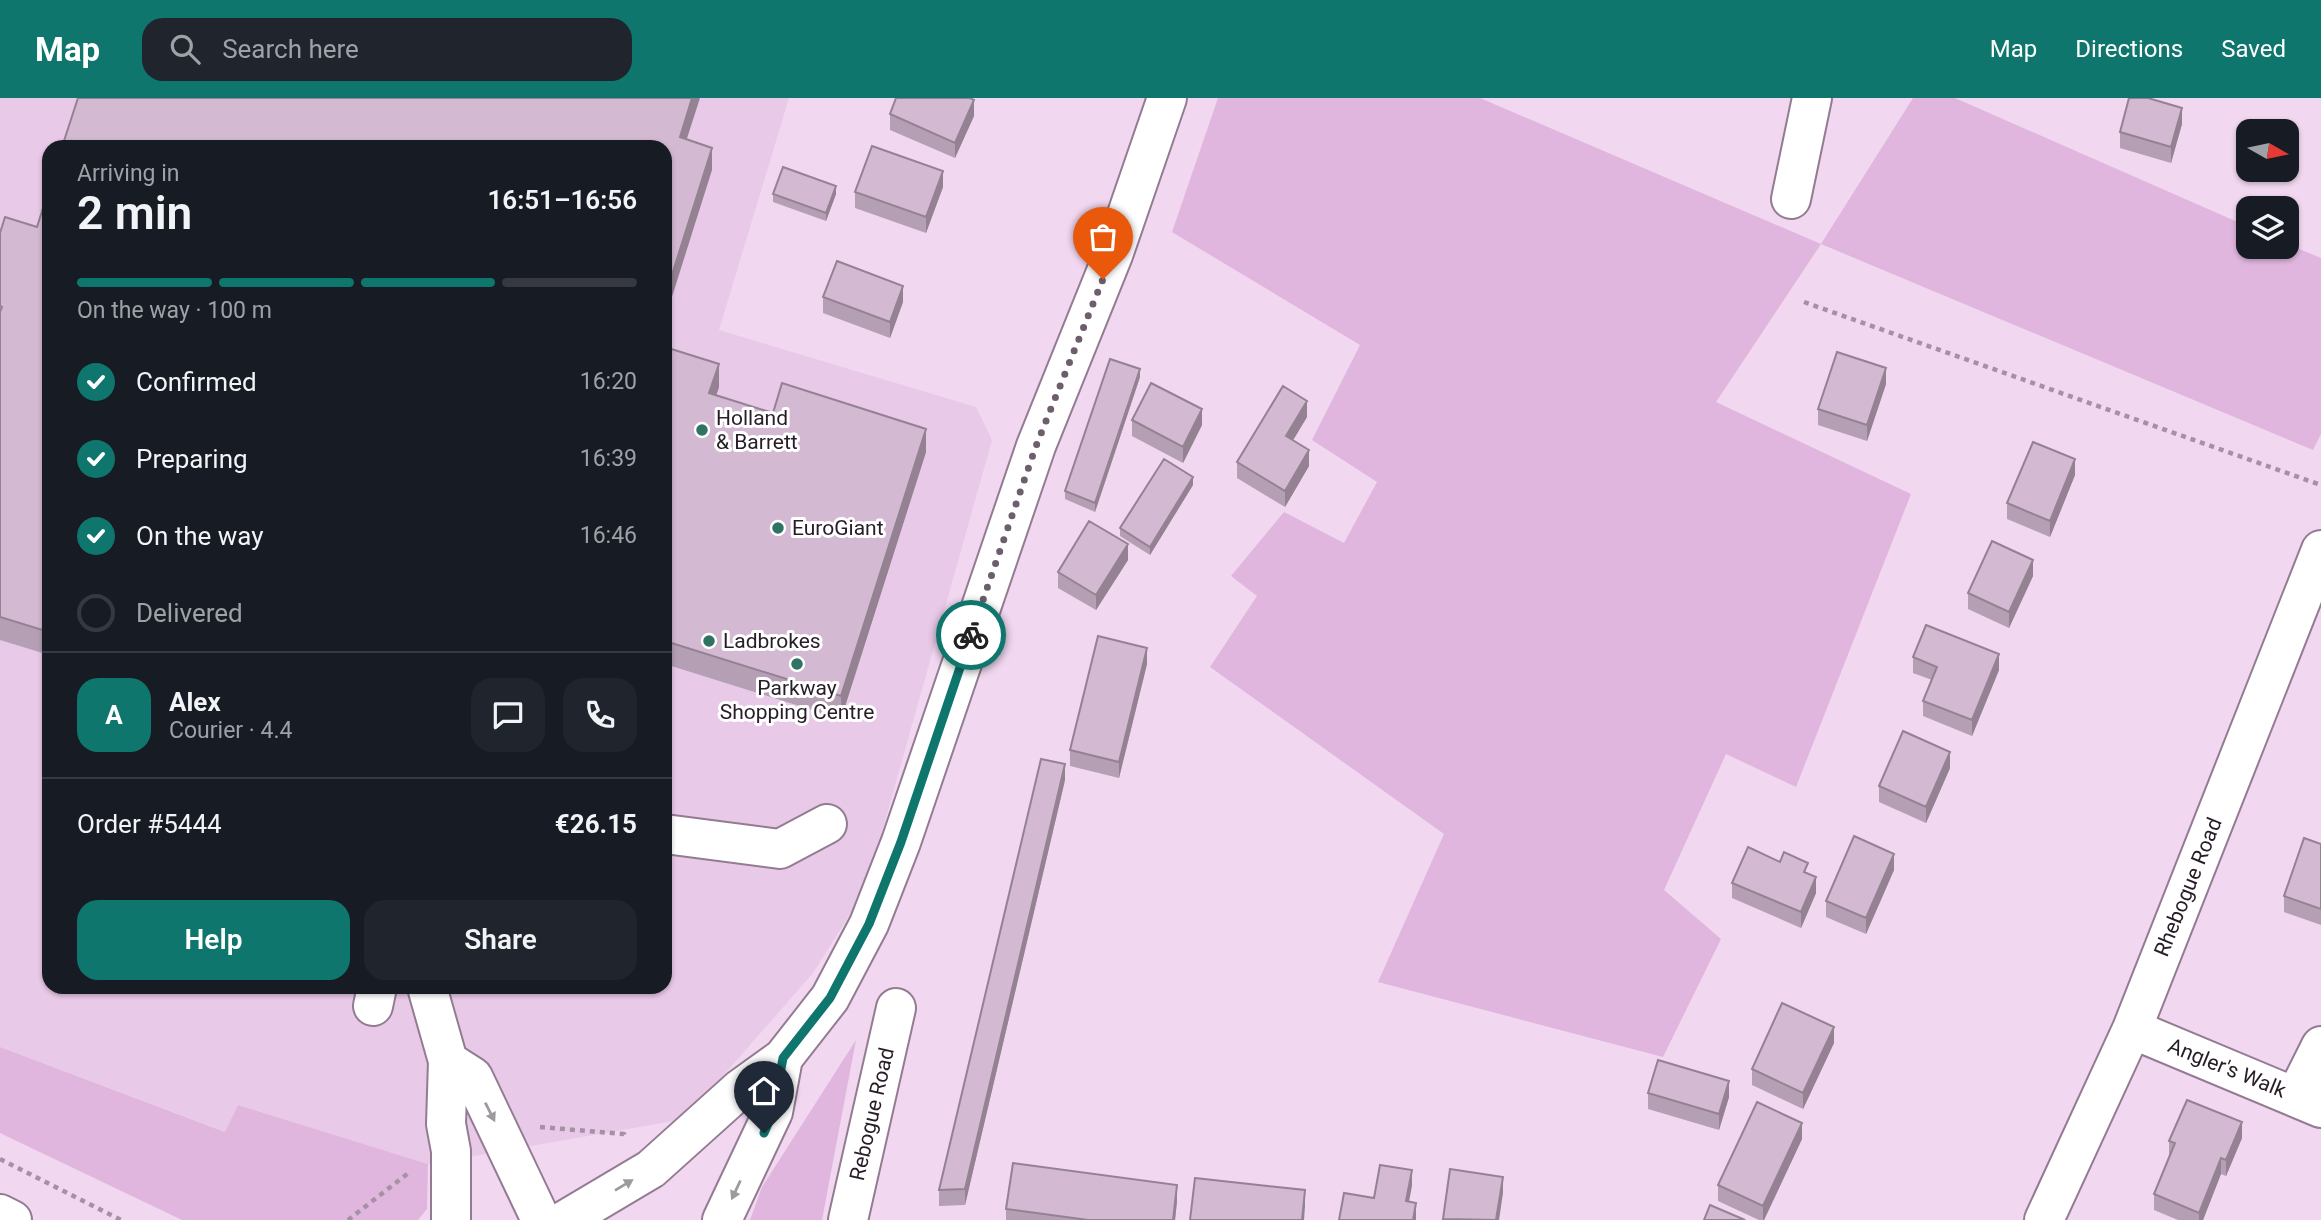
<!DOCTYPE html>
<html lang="en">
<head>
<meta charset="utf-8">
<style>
	:root { --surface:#171b24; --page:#20242c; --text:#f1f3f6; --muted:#9ea1a6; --line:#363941; --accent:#0f766e }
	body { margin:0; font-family:Roboto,sans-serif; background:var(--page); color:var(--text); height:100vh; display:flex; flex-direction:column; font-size:26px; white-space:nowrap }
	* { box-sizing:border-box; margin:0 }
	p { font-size:23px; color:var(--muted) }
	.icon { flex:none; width:38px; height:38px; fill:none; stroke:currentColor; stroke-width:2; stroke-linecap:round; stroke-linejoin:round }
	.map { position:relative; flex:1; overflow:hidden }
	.panel { position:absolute; left:42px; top:42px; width:630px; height:854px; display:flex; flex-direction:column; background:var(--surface); border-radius:21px; box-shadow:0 2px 5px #0004 }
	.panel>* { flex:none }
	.needle { width:46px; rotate:99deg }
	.controls { position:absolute; left:2236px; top:21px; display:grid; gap:14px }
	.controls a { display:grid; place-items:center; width:63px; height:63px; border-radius:14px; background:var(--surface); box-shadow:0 2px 5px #0004; font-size:35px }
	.pin { position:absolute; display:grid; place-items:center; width:60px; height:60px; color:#fff; margin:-72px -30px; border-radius:50% 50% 50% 0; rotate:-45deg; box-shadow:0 0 7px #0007 }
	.pin .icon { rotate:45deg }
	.courier { position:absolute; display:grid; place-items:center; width:70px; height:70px; margin:-35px; border:5px solid #0f766e; border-radius:50%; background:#fff; color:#222; box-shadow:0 2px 9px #0007 }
	.head em { font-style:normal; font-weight:600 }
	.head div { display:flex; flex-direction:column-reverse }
	.head { display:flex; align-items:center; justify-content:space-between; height:119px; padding:0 35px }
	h1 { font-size:46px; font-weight:600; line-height:52px }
	.bar { display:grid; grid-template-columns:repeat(4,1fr); gap:10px 7px; align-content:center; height:84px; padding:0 35px }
	.bar i { height:9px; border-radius:5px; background:var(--line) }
	.bar .on { background:var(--accent) }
	.bar p { grid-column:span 4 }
	.line { display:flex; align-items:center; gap:18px; padding:0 35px; border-top:2px solid var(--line) }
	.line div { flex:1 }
	.round { display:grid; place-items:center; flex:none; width:74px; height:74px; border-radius:21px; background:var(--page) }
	ol { padding:0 35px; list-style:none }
	li { display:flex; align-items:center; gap:21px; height:77px }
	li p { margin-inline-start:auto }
	li .icon { padding:7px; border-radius:50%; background:var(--accent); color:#fff; stroke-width:4 }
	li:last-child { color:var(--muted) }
	li i { width:38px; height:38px; border:4px solid var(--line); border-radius:50% }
	.primary-button { display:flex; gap:14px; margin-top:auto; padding:14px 35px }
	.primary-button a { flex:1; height:80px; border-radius:21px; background:var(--accent); color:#fff; font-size:28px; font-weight:600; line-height:80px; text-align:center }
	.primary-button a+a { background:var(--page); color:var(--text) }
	header { display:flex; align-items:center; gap:42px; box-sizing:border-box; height:98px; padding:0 35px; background:var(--accent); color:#fff }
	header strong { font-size:33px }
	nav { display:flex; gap:38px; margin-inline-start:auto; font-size:24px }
	.search { width:490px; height:63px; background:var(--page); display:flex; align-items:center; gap:18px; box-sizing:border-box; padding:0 24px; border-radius:21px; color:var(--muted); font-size:26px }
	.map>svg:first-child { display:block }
</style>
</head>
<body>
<header>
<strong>Map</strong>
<div class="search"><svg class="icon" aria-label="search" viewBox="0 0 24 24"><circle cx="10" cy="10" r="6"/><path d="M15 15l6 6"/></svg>Search here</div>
<nav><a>Map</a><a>Directions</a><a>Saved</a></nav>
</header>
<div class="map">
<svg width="2321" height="1122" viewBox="0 0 2321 1122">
	<rect width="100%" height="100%" fill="#f1d7f0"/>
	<!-- built -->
	<path fill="#e9c9e8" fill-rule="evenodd" d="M 0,0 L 789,0 L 719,232 L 976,309 L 992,342 L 866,791 L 813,875 L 685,1021 L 428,1066 L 238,1007 L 226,1034 L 0,949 ZM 49,49 L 665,49 L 665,889 L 49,889 Z"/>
	<!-- green -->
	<path fill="#e0b6df" d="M 1218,0 L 1480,0 L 1821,146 L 1913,0 L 1955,0 L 2249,129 L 2249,149 L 2287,149 L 2287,146 L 2321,160 L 2321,336 L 2313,352 L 1821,146 L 1716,304 L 1911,396 L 1796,689 L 1726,656 L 1664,792 L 1721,841 L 1663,959 L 1378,884 L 1444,736 L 1210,569 L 1257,498 L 1231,478 L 1284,414 L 1344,445 L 1377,384 L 1312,342 L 1360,247 L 1172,134 Z
		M 856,942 L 822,1122 L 750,1122 L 762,1089 Z
		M 0,949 L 225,1034 L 238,1007 L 428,1066 L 427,1111 L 418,1122 L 182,1122 L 0,1035 Z"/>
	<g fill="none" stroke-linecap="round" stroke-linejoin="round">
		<defs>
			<path id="minor" d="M 1791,101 L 1812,0
				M 665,736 L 780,751 L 827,726
				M 427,889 L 448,963 L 446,1026 L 451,1053 L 451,1122
				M 373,908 L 377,889
				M 2132,931 L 2321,1010
				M 448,963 L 473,979 L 541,1122
				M 2296,998 L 2321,948
				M 848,1122 L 896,910
				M 2044,1122 L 2132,931 L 2321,452"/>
			<path id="major" d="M 0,1116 L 12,1122
				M 565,1122 L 651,1071 L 740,991 L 783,960 L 830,900 L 869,826 L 901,744 L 1036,348 L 1113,157 L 1167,0
				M 722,1122 L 773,1014 L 783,960"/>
		</defs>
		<!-- minor casing -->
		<use href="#minor" stroke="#937b92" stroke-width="42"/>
		<!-- major casing -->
		<use href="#major" stroke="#937b92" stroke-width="42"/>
		<!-- path -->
		<path stroke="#a591a4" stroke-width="4.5" stroke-dasharray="5 5" stroke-linecap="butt" d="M 1804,204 L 2321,387
			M 540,1029 L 624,1036 L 625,1041
			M 0,1061 L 121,1122
			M 348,1122 L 411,1073"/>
		<!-- minor -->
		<use href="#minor" stroke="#fff" stroke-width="38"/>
		<!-- major -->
		<use href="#major" stroke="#fff" stroke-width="38"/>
	</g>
	<!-- wall -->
	<path fill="#b59fb5" d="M 890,16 L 974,18 L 955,60 L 890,32 Z
		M 2182,26 L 2171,65 L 2120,50 L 2120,34 Z
		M 943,89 L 926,135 L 855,110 L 855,94 Z
		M 49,91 L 49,557 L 0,542 L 0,135 L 37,129 Z
		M 773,96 L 836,96 L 826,123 L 773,104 Z
		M 823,199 L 903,204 L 890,240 L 823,215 Z
		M 665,226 L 669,250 L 719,289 L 716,298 L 773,315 L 926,354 L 841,621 L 665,566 Z
		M 1140,279 L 1095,414 L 1065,401 L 1065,393 Z
		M 1886,286 L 1867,343 L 1818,327 L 1818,311 Z
		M 1307,319 L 1293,342 L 1309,368 L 1285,409 L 1237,380 L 1237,364 Z
		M 1132,322 L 1202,327 L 1183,365 L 1132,338 Z
		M 2075,377 L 2050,439 L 2007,421 L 2007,405 Z
		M 1193,387 L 1150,457 L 1120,438 L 1120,430 Z
		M 1128,462 L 1096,512 L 1058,490 L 1058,474 Z
		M 2033,478 L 2009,530 L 1968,511 L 1968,495 Z
		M 1913,559 L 1999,572 L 1972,638 L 1923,618 L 1923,603 L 1932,582 L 1913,575 Z
		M 1147,566 L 1119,680 L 1070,668 L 1070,652 Z
		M 1950,670 L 1926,725 L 1879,704 L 1879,688 Z
		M 1065,682 L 965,1107 L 939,1108 L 939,1092 Z
		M 2321,746 L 2321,827 L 2284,814 L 2284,798 Z
		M 1894,772 L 1866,836 L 1826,819 L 1826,803 Z
		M 1808,776 L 1816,795 L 1801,830 L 1732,800 L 1732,785 Z
		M 1834,945 L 1803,1011 L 1752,987 L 1752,971 Z
		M 1648,995 L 1729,999 L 1719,1032 L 1648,1011 Z
		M 2242,1040 L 2226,1078 L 2221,1076 L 2203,1122 L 2178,1122 L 2154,1112 L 2154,1096 L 2169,1059 L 2169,1043 Z
		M 1802,1041 L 1764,1122 L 1759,1122 L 1718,1103 L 1718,1087 Z
		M 1177,1103 L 1175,1122 L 1006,1122 L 1006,1111 Z"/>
	<!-- shaded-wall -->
	<path fill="#948293" d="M 692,0 L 700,0 L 680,62 L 680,39 Z
		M 974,2 L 974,18 L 955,60 L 955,45 Z
		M 2182,10 L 2182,26 L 2171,65 L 2171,49 Z
		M 712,50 L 712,72 L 665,221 L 665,199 Z
		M 943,73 L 943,89 L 926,135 L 926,119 Z
		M 836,88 L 836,96 L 826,123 L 826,115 Z
		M 903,188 L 903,204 L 890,240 L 890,224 Z
		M 669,227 L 669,250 L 665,262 L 665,239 Z
		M 719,266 L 719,289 L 709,318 L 709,295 Z
		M 1886,270 L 1886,286 L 1867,343 L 1867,327 Z
		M 1140,271 L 1140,279 L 1095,414 L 1095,405 Z
		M 1307,303 L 1307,319 L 1286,354 L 1286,338 Z
		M 1202,311 L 1202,327 L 1183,365 L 1183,349 Z
		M 926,331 L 926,354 L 841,621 L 841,598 Z
		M 1309,352 L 1309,368 L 1285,409 L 1285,393 Z
		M 2075,361 L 2075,377 L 2050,439 L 2050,423 Z
		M 1193,379 L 1193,387 L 1150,457 L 1150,449 Z
		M 1128,446 L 1128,462 L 1096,512 L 1096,497 Z
		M 2033,462 L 2033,478 L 2009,530 L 2009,514 Z
		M 1147,550 L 1147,566 L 1119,680 L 1119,664 Z
		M 1999,556 L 1999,572 L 1972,638 L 1972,622 Z
		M 1950,654 L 1950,670 L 1926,725 L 1926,709 Z
		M 1065,666 L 1065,682 L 965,1107 L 965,1091 Z
		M 1894,756 L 1894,772 L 1866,836 L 1866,820 Z
		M 1816,779 L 1816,795 L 1801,830 L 1801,814 Z
		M 1834,929 L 1834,945 L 1803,1011 L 1803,995 Z
		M 1729,983 L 1729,999 L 1719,1032 L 1719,1016 Z
		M 2242,1024 L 2242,1040 L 2226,1078 L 2226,1062 Z
		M 1802,1025 L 1802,1041 L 1764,1122 L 1763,1122 L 1763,1108 Z
		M 2221,1060 L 2221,1076 L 2203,1122 L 2199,1122 L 2199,1115 Z
		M 1412,1072 L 1412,1088 L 1406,1119 L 1406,1103 Z
		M 1503,1079 L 1503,1095 L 1499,1122 L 1496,1122 Z
		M 1177,1087 L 1177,1103 L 1175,1122 L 1173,1122 Z
		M 1305,1092 L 1305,1108 L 1304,1122 L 1302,1122 Z
		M 1416,1105 L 1416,1122 L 1413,1122 Z"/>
	<!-- building -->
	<path fill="#d3b9d2" stroke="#948293" stroke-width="2" d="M 78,0 L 692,0 L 680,39 L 712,50 L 665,199 L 665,49 L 62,49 Z
		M 896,0 L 970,0 L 974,2 L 955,45 L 890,16 Z
		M 2129,0 L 2148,0 L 2182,10 L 2171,49 L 2120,34 Z
		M 872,48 L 943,73 L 926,119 L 855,94 Z
		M 783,69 L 836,88 L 826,115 L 773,96 Z
		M 49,91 L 49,534 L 0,519 L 0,214 L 2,209 L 0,208 L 0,135 L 5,119 L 37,129 Z
		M 837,163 L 903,188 L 890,224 L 823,199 Z
		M 665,226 L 669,227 L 665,239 Z
		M 665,249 L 719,266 L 709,295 L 773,315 L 782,285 L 926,331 L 841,598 L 665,543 Z
		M 1837,254 L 1886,270 L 1867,327 L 1818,311 Z
		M 1110,261 L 1140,271 L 1095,405 L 1065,393 Z
		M 1151,285 L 1202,311 L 1183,349 L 1132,322 Z
		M 1283,288 L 1307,303 L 1286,338 L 1309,352 L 1285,393 L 1237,364 Z
		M 2033,344 L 2075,361 L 2050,423 L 2007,405 Z
		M 1164,361 L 1193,379 L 1150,449 L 1120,430 Z
		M 1089,423 L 1128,446 L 1096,497 L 1058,474 Z
		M 1992,443 L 2033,462 L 2009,514 L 1968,495 Z
		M 1926,527 L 1999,556 L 1972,622 L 1923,603 L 1937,569 L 1913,559 Z
		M 1098,538 L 1147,550 L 1119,664 L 1070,652 Z
		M 1903,633 L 1950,654 L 1926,709 L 1879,688 Z
		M 1041,661 L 1065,666 L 965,1091 L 939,1092 Z
		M 1854,738 L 1894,756 L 1866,820 L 1826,803 Z
		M 2304,740 L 2321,746 L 2321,811 L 2284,798 Z
		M 1748,749 L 1780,764 L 1784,754 L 1808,765 L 1804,774 L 1816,779 L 1801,814 L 1732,785 Z
		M 1782,905 L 1834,929 L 1803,995 L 1752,971 Z
		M 1658,962 L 1729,983 L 1719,1016 L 1648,995 Z
		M 2187,1002 L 2242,1024 L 2226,1062 L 2221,1060 L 2199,1115 L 2154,1096 L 2175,1045 L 2169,1043 Z
		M 1757,1004 L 1802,1025 L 1763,1108 L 1718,1087 Z
		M 1013,1065 L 1177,1087 L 1173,1122 L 1088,1122 L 1006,1111 Z
		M 1380,1067 L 1412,1072 L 1406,1103 L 1416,1105 L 1413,1122 L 1339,1122 L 1344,1095 L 1374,1100 Z
		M 1450,1071 L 1503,1079 L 1496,1122 L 1443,1121 Z
		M 1195,1080 L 1305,1092 L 1302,1122 L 1190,1122 Z
		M 1710,1107 L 1745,1122 L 1704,1122 Z"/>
	<!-- one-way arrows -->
	<defs><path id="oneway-solid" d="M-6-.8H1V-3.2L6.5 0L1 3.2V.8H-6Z" transform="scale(1.75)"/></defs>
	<g fill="#9e999e">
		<use href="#oneway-solid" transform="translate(490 1014) rotate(63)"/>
		<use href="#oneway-solid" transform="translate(624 1087) rotate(-31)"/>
		<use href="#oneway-solid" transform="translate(736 1092) rotate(115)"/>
	</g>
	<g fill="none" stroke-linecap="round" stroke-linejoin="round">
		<!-- done -->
		<path stroke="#6e5e6d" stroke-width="7" stroke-dasharray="0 12.6" d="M 971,537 L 1036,348 L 1103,181"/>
		<!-- route -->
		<path stroke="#0f766e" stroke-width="9" d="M 764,1035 L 773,1014 L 783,960 L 830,900 L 869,826 L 901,744 L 971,537"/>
	</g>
	<!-- markers -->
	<g fill="#307364" stroke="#fff" stroke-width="2.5">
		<circle cx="702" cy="332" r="7"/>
		<circle cx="778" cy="430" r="7"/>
		<circle cx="709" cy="543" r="7"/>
		<circle cx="797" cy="566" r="7"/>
	</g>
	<g text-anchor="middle" stroke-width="6" stroke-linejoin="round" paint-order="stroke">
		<!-- poi labels -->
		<g font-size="21" fill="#271d27" stroke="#fff" text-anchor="start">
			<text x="716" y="327">Holland<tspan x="716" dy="24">&amp; Barrett</tspan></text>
			<text x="792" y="437">EuroGiant</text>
			<text x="723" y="550">Ladbrokes</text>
			<text x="797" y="597" text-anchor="middle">Parkway<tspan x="797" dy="24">Shopping Centre</tspan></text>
		</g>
		<!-- street labels -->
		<g font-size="21" fill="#271d27" stroke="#fff">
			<text transform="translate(2188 789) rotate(-68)" y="7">Rhebogue Road</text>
			<text transform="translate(2227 970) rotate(22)" y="7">Angler's Walk</text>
			<text transform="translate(872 1016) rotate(-77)" y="7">Rebogue Road</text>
		</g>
	</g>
</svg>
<div class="controls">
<a><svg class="needle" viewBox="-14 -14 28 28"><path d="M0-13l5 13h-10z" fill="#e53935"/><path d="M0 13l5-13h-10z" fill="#9ea1a6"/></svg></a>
<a><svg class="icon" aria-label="layers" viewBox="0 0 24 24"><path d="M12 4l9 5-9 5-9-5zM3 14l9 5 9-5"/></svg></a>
</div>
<div class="pin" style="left:1103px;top:181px;background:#ea580c"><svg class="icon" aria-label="bag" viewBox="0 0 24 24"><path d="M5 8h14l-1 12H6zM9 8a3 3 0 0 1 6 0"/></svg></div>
<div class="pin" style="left:764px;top:1035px;background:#1f2937"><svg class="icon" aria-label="home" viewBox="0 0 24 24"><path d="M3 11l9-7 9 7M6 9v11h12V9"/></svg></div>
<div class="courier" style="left:971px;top:537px"><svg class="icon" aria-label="bike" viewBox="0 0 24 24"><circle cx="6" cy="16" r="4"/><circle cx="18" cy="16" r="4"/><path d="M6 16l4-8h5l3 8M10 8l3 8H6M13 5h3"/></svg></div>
<section class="panel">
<div class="head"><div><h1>2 min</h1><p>Arriving in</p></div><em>16:51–16:56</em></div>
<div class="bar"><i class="on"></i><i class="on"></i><i class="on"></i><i></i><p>On the way · 100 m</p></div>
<ol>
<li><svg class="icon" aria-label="check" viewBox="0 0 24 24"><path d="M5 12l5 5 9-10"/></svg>Confirmed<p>16:20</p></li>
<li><svg class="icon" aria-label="check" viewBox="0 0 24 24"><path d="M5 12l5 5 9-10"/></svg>Preparing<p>16:39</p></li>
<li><svg class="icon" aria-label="check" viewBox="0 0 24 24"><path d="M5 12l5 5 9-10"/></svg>On the way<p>16:46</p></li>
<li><i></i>Delivered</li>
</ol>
<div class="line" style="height:126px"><b class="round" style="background:var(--accent);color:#fff">A</b><div><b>Alex</b><p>Courier · 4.4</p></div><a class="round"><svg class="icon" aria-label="chat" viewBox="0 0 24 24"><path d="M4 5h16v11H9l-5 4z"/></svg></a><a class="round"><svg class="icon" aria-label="phone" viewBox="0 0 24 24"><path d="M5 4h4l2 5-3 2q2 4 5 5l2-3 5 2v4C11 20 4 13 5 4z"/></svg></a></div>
<div class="line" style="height:91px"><div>Order #5444</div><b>€26.15</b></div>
<div class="primary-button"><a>Help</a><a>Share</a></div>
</section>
</div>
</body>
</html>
